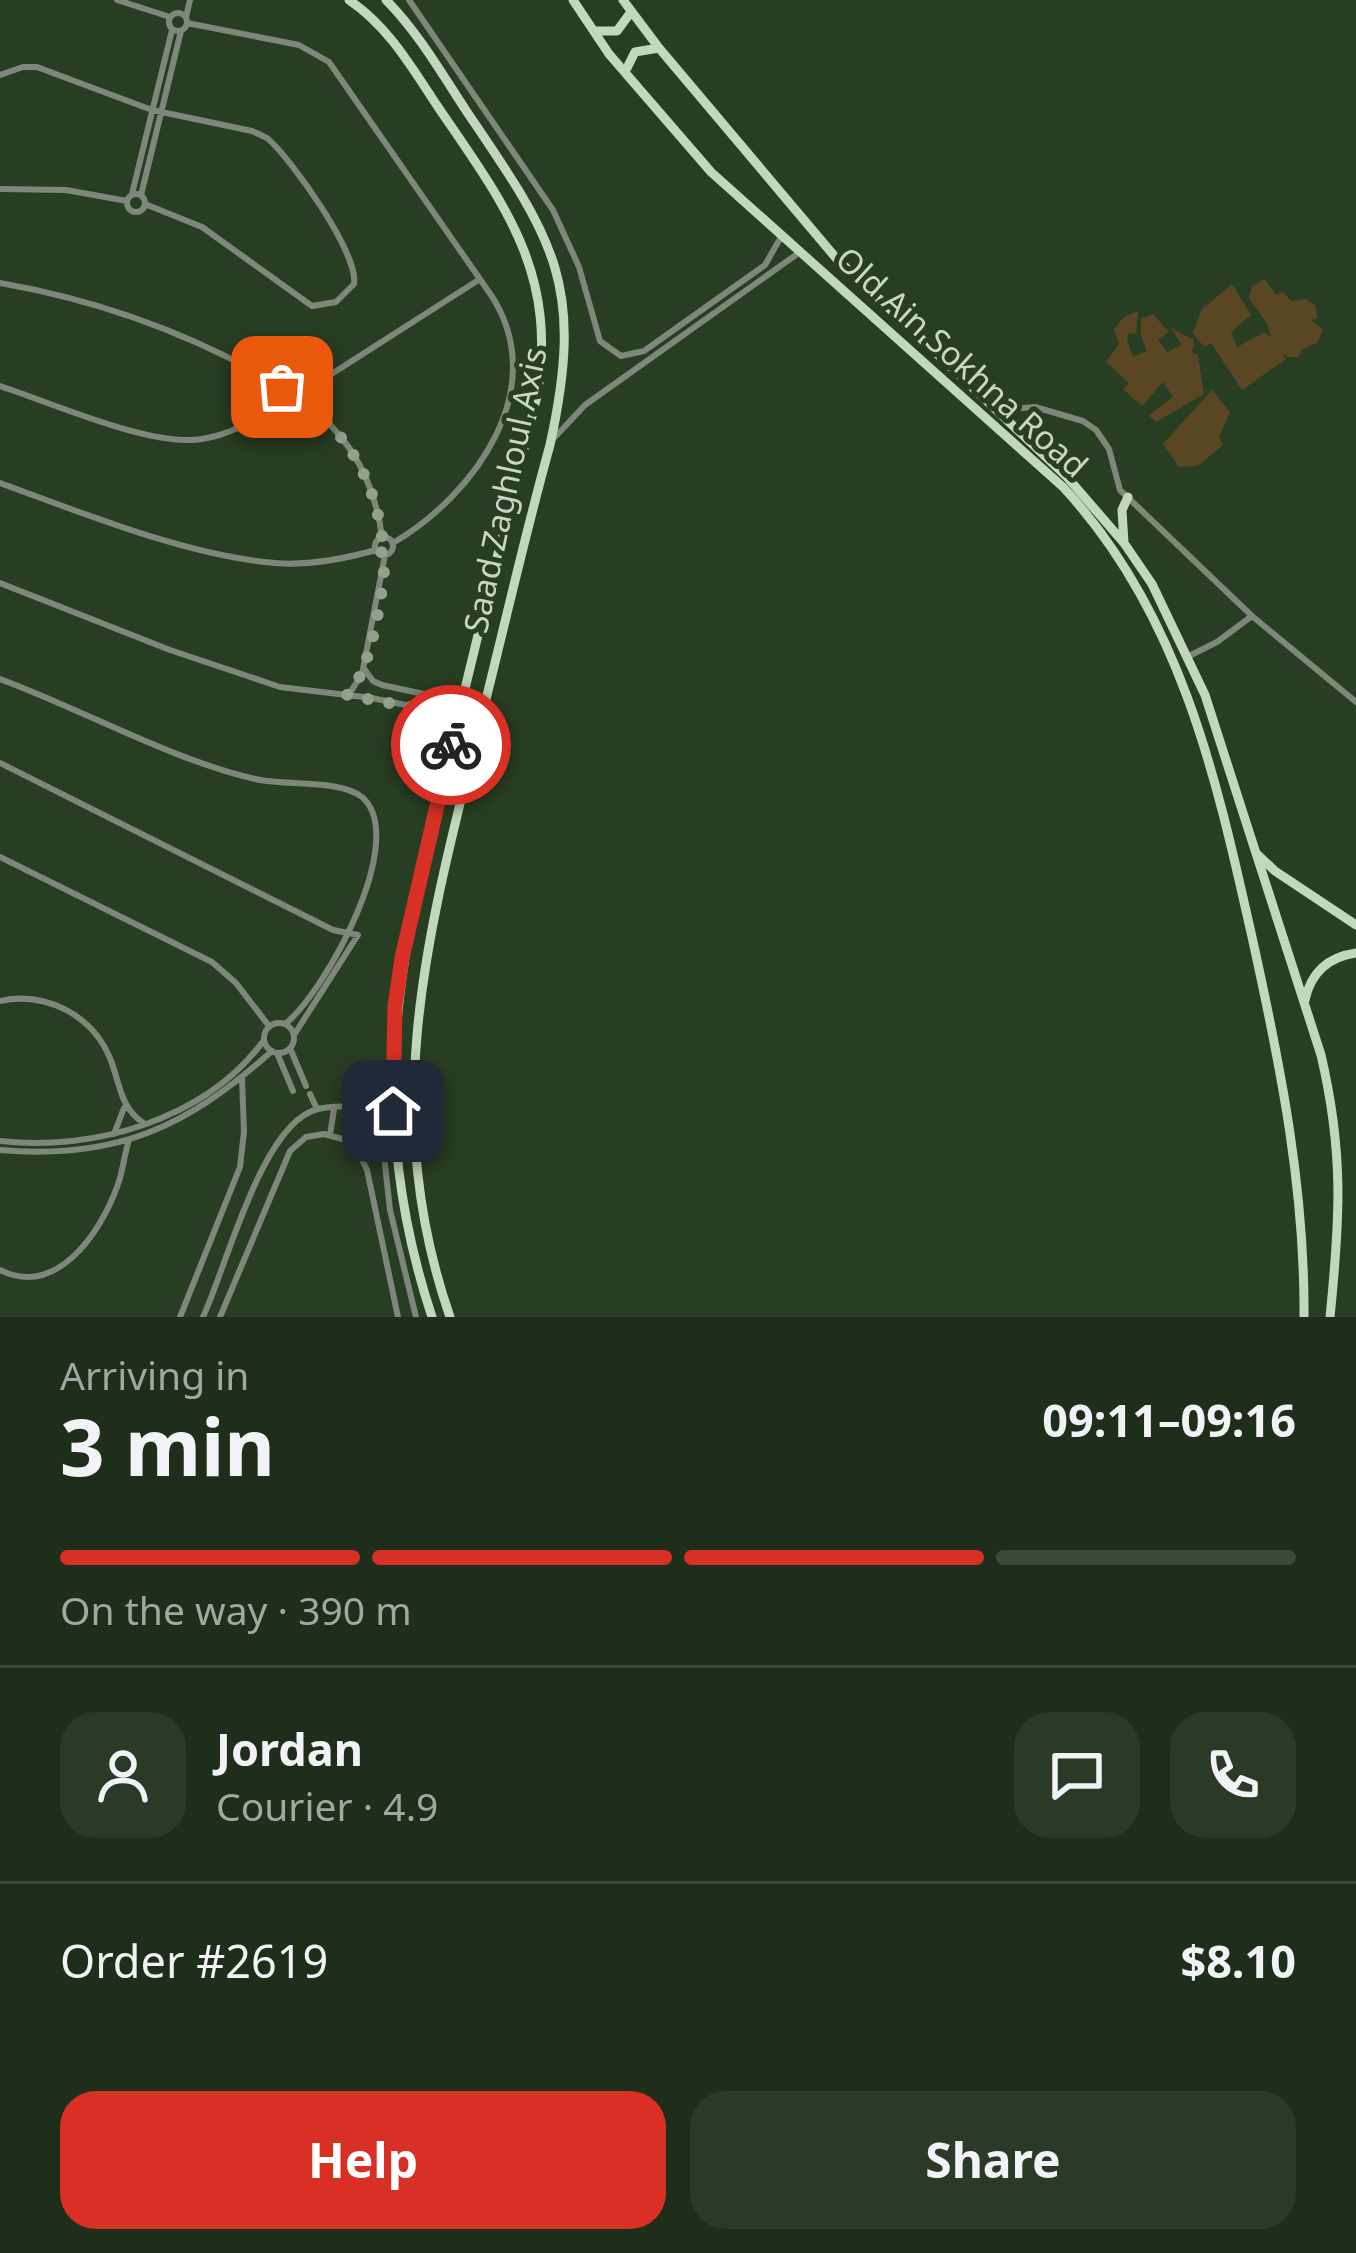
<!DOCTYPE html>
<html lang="en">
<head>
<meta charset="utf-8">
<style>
	:root { --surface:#1e2e1a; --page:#2b3a27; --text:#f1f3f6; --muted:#a1a8a2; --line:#3c4a39; --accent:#d93025 }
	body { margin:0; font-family:"Noto Sans",sans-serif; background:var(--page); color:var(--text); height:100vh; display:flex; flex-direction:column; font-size:45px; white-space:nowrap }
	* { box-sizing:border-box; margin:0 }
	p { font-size:39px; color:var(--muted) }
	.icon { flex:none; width:66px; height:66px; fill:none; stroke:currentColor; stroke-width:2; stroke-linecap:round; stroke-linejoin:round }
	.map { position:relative; height:1317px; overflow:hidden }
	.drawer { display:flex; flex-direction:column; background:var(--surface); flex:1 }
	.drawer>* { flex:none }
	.pin { position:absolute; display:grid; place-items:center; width:102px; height:102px; color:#fff; margin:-51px; border-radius:24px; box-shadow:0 6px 18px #0006 }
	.courier { position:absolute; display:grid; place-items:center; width:120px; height:120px; margin:-60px; border:9px solid #d93025; border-radius:50%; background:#fff; color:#222; box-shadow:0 3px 15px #0007 }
	.head em { font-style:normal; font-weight:700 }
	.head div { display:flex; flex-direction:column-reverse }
	.head { display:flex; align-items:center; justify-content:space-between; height:204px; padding:0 60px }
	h1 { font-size:78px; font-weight:700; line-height:90px }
	.bar { display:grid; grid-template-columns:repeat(4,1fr); gap:18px 12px; align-content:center; height:144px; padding:0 60px }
	.bar i { height:15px; border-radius:9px; background:var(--line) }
	.bar .active { background:var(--accent) }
	.bar p { grid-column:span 4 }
	.line { display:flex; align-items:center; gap:30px; padding:0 60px; border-top:3px solid var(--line) }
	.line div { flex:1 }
	.round { display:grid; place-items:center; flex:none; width:126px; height:126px; border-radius:36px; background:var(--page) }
	.primary-button { display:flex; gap:24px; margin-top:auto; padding:24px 60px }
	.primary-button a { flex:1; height:138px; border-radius:36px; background:var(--accent); color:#fff; font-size:48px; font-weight:700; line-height:138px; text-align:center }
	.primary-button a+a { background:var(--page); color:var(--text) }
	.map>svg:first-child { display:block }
</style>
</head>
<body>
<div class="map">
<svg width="1356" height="1317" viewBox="0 0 1356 1317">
	<rect width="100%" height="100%" fill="#283e23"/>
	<!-- green -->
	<path fill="#5a4623" d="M 1265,279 L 1276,295 L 1283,292 L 1291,301 L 1306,299 L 1315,305 L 1317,318 L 1312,320 L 1323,330 L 1317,343 L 1303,349 L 1298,357 L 1288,357 L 1282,352 L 1286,359 L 1242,390 L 1211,343 L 1204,347 L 1193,333 L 1202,309 L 1232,284 L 1251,315 L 1231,332 L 1237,347 L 1265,332 L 1271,338 L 1268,325 L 1249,298 L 1252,286 Z
		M 1138,311 L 1136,334 L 1129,333 L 1127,339 L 1133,357 L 1147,351 L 1141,336 L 1141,319 L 1153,314 L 1169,332 L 1158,340 L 1167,352 L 1182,345 L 1171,328 L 1194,340 L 1192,353 L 1198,355 L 1204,394 L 1156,422 L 1149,415 L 1173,397 L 1163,382 L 1142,406 L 1123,389 L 1129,383 L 1106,362 L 1119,344 L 1114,329 L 1124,317 Z
		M 1212,390 L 1230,412 L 1219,437 L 1223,445 L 1198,466 L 1179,467 L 1163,444 Z"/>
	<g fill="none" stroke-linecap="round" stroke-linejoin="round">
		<!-- minor -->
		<path stroke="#7d887a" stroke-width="6" d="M 117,0 L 170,17
			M 409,0 L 553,210 L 579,267 L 600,341 L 621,356 L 644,351 L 765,265 L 781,237
			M169 22a9 9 0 1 1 18 0a9 9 0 1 1-18 0Z
			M 186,17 L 190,0
			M 187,23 L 299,45 L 329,62 L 491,295 C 552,388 475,495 393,543
			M 0,75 L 23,67 L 37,67 L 152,110 L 252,131 L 267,138 C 291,158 359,254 354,284 L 336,302 L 312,306 L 202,227 L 145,204
			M 0,189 L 66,190 L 127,201
			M127 203a9 9 0 1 1 18 0a9 9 0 1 1-18 0Z
			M 132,194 L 172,30
			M 141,195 L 181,31
			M 0,283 C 102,301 201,337 290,392
			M 0,386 C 53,403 149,447 202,439 C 234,434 261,416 289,401
			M288 397a10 10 0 1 1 20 0a10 10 0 1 1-20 0Z
			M 305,391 L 480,279
			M 305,403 C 350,436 375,482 382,537
			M 997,410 L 1035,407 L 1083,421 L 1096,430 L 1109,449 L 1120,490 L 1252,616 L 1356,702
			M 555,437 L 585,405 L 800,252
			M 0,483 C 83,513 187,556 275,563 C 309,566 343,559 376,550
			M375 546a9 9 0 1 1 18 0a9 9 0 1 1-18 0Z
			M 0,583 L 170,650 L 280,687 L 372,698 L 458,716
			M 1189,656 L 1217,642 L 1252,616
			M 365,670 L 373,681 L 382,685 L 461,702
			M 0,679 C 84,710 169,759 255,779 C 284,786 340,779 362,797 C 410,838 325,993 285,1024
			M 350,693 L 362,674 L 385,555
			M 0,763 L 333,930 L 358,935 L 294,1035
			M 0,857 L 212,962 L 236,983 L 269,1026
			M 0,1001 C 46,991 92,1015 110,1058 C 120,1083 120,1109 145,1124
			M264 1038a15 15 0 1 1 30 0a15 15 0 1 1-30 0Z
			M 290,1048 L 306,1086
			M 277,1053 L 293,1091
			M 310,1094 L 317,1109
			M 379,1110 L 390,1210 L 416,1317
			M 114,1134 L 124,1108
			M 330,1135 L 334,1109
			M 0,1141 C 93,1152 207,1119 264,1040
			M 0,1150 C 117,1160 187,1127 272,1051
			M 0,1270 C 56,1298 100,1234 117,1187 C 123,1172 124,1155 129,1140
			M 180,1317 L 240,1167 L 244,1132 L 242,1078
			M 203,1317 C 227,1266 262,1122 318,1109 C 341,1103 370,1109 393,1111
			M 220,1317 L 290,1151 L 306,1137 L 324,1134 L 346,1140 L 359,1153 L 367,1170 L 398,1317"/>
		<!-- major -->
		<path stroke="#c2d8bc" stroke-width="9" d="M 349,0 C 389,27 412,68 438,107 C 504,204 558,272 537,396 C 509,509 481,621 454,734 C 402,944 361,1102 432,1317
			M 386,0 C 418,32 442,74 467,112 C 555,241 585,285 550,445 C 524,538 503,633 479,727 C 428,932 378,1109 450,1317
			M 573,0 L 609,54 L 711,172 L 1063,487 C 1182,615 1217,781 1254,946 C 1281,1069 1305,1190 1304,1317
			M 623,0 L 659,48 L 836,258 L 1067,477 L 1124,543 L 1152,584 L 1205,695 L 1321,1055 C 1344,1153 1340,1218 1330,1317
			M 594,31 L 617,31 L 631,12
			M 625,72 L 635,52 L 659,48
			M 1124,543 L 1122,510 L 1128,497
			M 1258,855 L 1275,871 L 1356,925
			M 1305,1000 C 1311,972 1328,957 1356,953"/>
	</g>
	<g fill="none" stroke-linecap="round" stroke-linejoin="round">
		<!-- done -->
		<path stroke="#91a18c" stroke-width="12" stroke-dasharray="0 21.6" d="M 282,387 L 290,392 L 291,404 L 300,406 L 305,403 C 350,436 374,482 382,536 L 375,547 L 385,555 C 384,588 371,674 347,695 L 458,716 L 451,745"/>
		<!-- route -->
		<path stroke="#d93025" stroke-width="15" d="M 393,1111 L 395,1006 L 402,958 L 451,745"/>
	</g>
	<g text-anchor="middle" stroke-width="10" stroke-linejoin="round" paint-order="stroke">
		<!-- street labels -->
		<g font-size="33" fill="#c9d6c5" stroke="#283e23">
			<text transform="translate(962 362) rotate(42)" y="12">Old Ain Sokhna Road</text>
			<text transform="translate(505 490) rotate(-78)" y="12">Saad Zaghloul Axis</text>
		</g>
	</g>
</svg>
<div class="pin" style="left:282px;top:387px;background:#ea580c"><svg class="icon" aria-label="bag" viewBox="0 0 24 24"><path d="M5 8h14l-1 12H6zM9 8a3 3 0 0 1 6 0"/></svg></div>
<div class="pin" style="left:393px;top:1111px;background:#1f2937"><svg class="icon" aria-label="home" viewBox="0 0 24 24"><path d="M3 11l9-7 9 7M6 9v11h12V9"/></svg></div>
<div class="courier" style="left:451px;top:745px"><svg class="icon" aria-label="bike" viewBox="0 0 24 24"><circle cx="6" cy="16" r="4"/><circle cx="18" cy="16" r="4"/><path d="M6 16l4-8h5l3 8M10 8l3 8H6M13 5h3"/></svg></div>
</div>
<section class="drawer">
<div class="head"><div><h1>3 min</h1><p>Arriving in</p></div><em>09:11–09:16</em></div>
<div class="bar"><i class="active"></i><i class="active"></i><i class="active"></i><i></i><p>On the way · 390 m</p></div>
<div class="line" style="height:216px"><a class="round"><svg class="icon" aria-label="person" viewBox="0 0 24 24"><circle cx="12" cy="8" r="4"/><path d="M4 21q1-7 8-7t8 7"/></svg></a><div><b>Jordan</b><p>Courier · 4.9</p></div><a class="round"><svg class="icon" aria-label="chat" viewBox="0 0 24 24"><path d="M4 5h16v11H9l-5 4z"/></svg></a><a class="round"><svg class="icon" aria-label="phone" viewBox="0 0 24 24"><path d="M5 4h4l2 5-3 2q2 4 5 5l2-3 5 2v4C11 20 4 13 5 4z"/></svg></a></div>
<div class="line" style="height:156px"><div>Order #2619</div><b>$8.10</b></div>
<div class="primary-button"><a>Help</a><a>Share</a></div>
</section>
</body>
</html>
